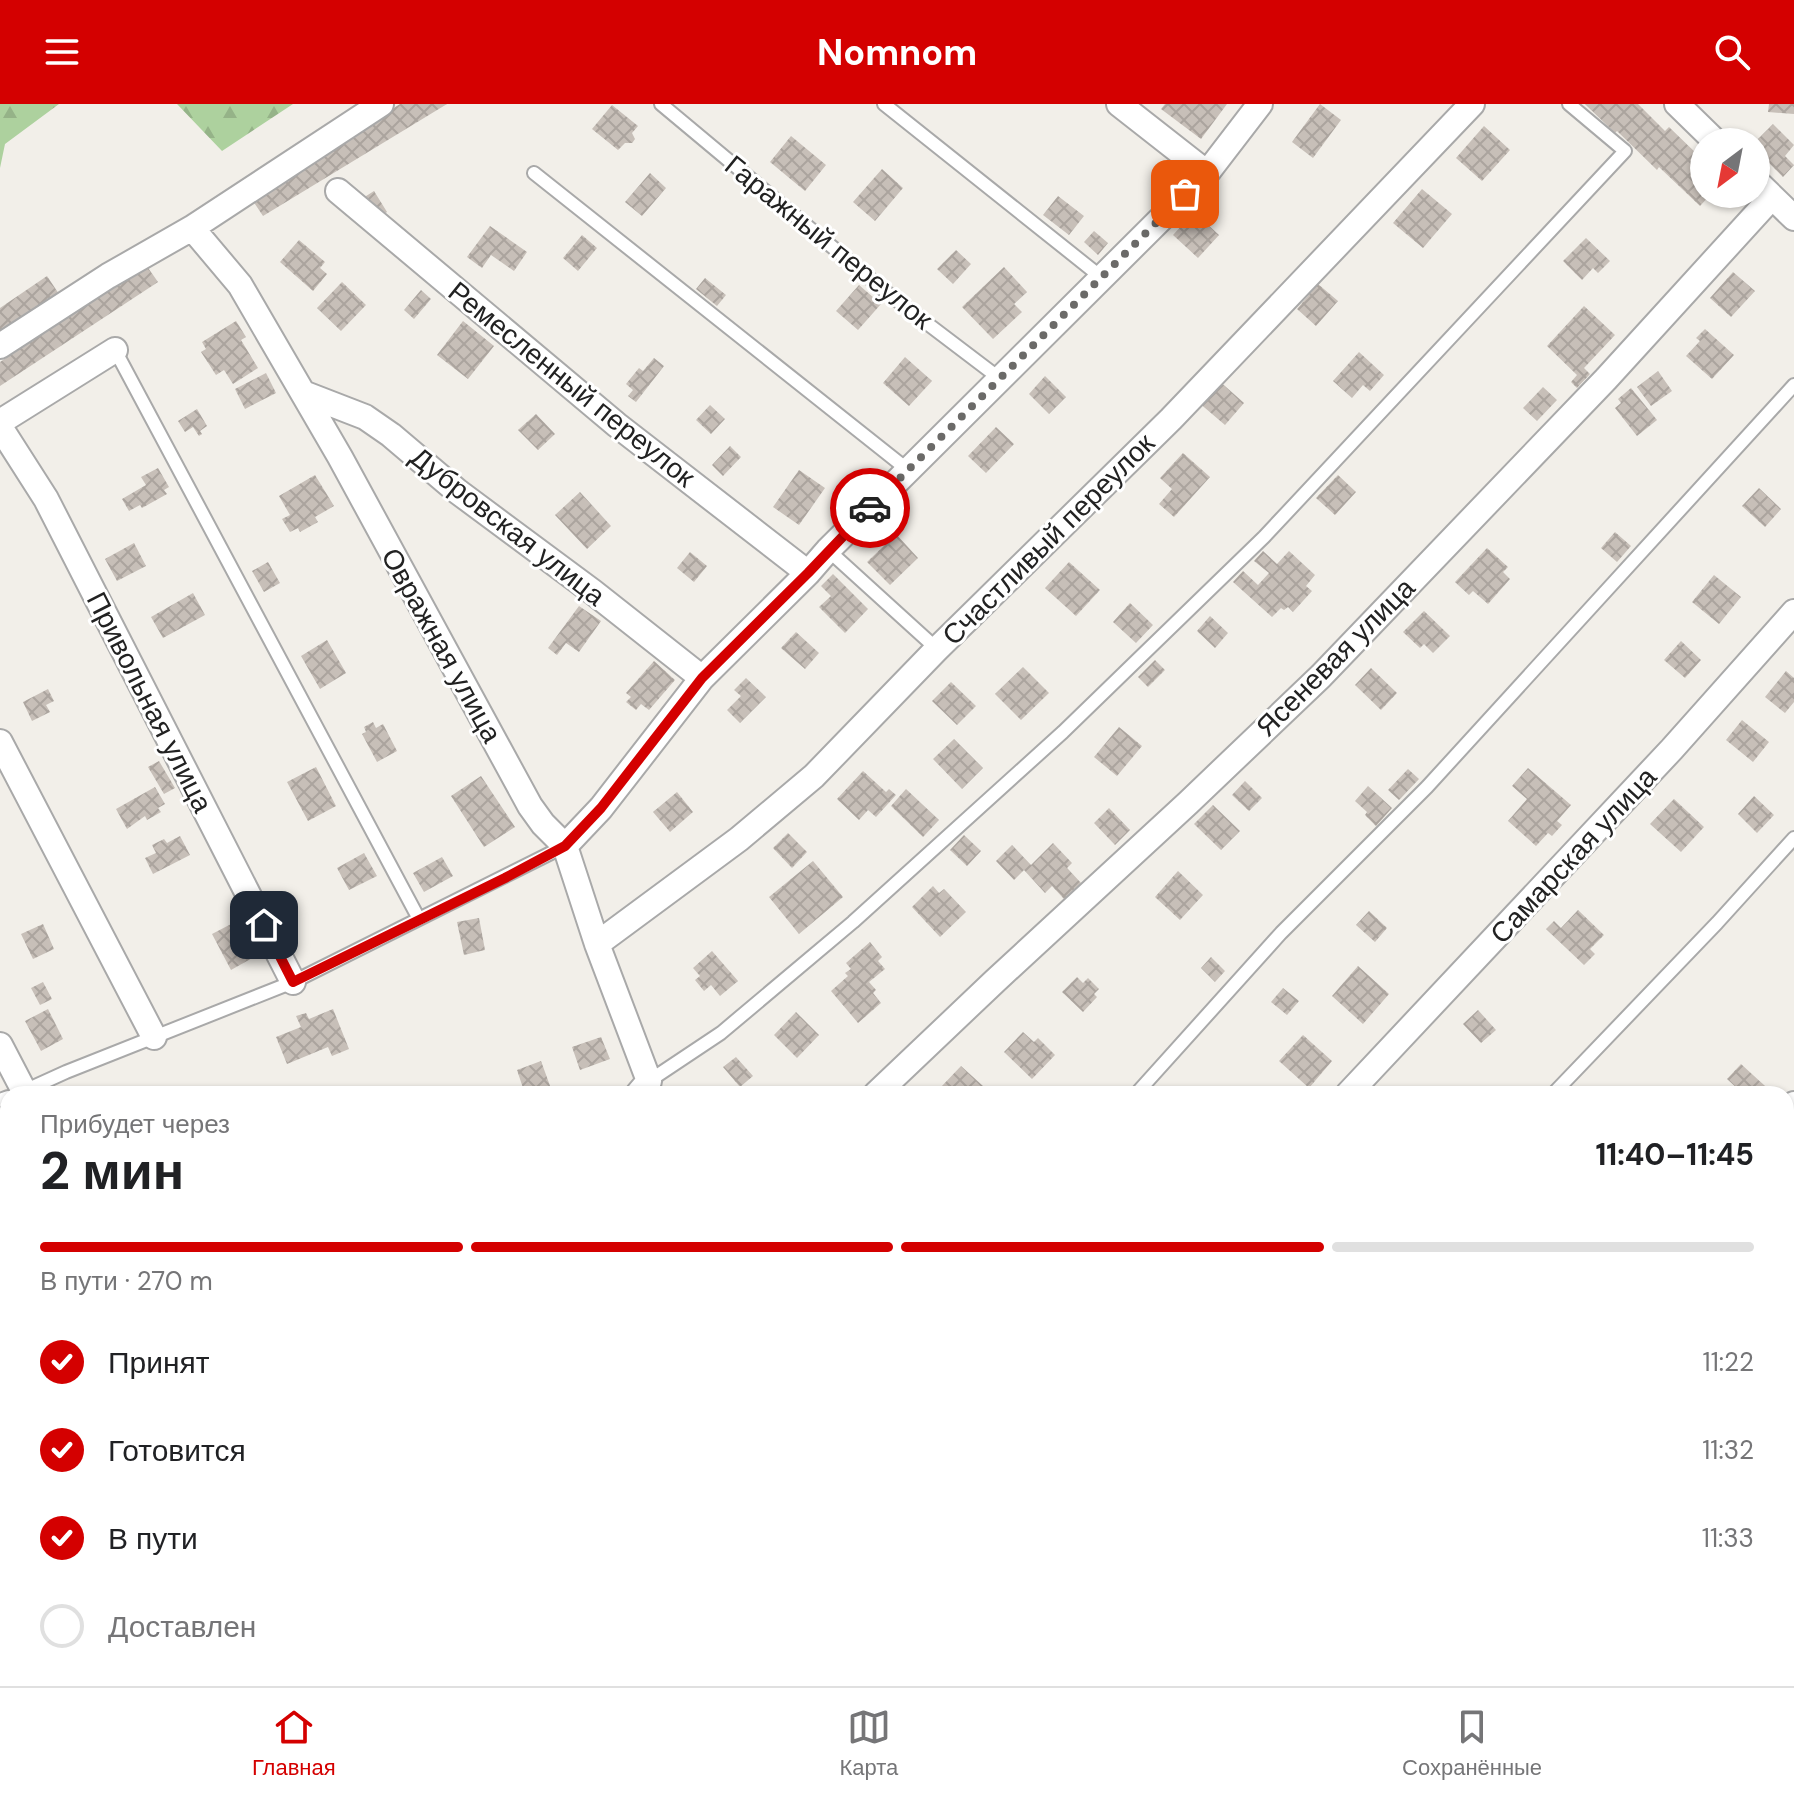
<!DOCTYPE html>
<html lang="ru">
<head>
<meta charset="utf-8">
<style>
	:root { --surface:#fff; --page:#f2f2f2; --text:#202124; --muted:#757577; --line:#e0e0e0; --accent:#d40000 }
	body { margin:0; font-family:"DM Sans",sans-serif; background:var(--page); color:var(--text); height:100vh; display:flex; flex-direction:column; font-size:30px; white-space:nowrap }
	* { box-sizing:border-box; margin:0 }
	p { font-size:26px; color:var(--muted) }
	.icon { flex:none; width:44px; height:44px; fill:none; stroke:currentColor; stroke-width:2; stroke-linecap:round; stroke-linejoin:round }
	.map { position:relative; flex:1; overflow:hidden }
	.panel { position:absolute; left:0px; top:982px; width:1794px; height:600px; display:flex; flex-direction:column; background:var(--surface); border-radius:24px 24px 0 0; box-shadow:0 2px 6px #0004 }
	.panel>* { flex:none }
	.needle { width:52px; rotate:212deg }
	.controls { position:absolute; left:1690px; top:24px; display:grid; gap:16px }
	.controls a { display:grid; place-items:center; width:80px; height:80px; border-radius:50%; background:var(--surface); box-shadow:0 2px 6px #0004; font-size:40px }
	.pin { position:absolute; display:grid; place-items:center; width:68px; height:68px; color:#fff; margin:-34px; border-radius:16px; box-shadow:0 4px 12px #0006 }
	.courier { position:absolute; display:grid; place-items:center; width:80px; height:80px; margin:-40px; border:6px solid #d40000; border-radius:50%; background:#fff; color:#222; box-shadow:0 2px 10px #0007 }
	.headline em { font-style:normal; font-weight:700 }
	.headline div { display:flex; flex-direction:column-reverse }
	.headline { display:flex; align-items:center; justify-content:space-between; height:136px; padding:0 40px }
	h1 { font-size:52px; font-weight:700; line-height:60px }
	.bar { display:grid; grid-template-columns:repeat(4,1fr); gap:12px 8px; align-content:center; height:96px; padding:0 40px }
	.bar i { height:10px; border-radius:6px; background:var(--line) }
	.bar .current { background:var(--accent) }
	.bar p { grid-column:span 4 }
	ol { padding:0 40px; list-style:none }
	li { display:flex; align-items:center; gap:24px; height:88px }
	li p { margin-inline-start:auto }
	li .icon { padding:8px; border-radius:50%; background:var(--accent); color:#fff; stroke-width:4 }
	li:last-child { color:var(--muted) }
	li i { width:44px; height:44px; border:4px solid var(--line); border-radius:50% }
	header { display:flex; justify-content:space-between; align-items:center; height:104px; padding:0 40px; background:var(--accent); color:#fff; font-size:36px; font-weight:700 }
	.tab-bar { display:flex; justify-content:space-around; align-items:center; height:112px; border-top:2px solid var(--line); background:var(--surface); font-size:22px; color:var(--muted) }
	.tab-bar a { display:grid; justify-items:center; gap:4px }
	.tab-bar .current { color:var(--accent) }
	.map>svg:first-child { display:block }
</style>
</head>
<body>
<header><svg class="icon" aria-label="menu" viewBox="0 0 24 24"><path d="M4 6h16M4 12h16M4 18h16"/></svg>Nomnom<svg class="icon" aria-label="search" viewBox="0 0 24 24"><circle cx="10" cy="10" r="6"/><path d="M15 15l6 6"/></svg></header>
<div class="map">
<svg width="1794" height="1582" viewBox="0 0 1794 1582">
	<defs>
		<pattern id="farmland-rules" width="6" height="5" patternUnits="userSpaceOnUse" patternTransform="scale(2)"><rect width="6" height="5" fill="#eef0d5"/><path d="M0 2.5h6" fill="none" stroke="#ccceb7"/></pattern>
		<pattern id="forest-firs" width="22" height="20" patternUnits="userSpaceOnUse" patternTransform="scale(2)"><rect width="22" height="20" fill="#add19e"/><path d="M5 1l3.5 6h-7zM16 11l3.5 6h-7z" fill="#95b388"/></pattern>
		<pattern id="building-cross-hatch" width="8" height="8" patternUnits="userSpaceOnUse" patternTransform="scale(2)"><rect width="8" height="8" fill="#c7bfb8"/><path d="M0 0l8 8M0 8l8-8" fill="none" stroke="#aba49e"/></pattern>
	</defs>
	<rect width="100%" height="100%" fill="#f2efe9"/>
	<!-- farmland -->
	<path fill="url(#farmland-rules)" d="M 417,1574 L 710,1574 L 709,1582 L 405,1582 Z"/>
	<!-- forest -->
	<path fill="url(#forest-firs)" d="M 0,0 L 59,0 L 5,40 L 0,64 Z
		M 177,0 L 293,0 L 222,47 Z"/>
	<!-- building -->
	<path fill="url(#building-cross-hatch)" d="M 400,0 L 447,0 L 263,112 L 251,94 Z
		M 1165,0 L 1227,0 L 1201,35 L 1161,5 Z
		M 1320,0 L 1341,16 L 1313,54 L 1292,38 Z
		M 1585,0 L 1638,0 L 1665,27 L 1669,23 L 1704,57 L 1704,69 L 1702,71 L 1704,73 L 1704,90 L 1711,90 L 1700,102 L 1659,63 L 1657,66 L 1617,27 L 1615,29 Z
		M 1769,0 L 1794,0 L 1794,10 L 1768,8 Z
		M 612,1 L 638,22 L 632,29 L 635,35 L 632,39 L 625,39 L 618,46 L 592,25 Z
		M 1773,20 L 1794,41 L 1785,52 L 1794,61 L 1783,73 L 1756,46 L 1756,37 Z
		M 1484,22 L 1510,46 L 1482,77 L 1456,54 Z
		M 791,32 L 826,61 L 805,87 L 770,58 Z
		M 882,65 L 903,84 L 875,117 L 853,98 Z
		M 650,69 L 666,84 L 642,112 L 625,98 Z
		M 1422,85 L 1452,110 L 1423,144 L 1393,119 Z
		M 374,87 L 387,108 L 376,114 L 363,94 Z
		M 1058,92 L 1084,112 L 1069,131 L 1043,111 Z
		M 1194,108 L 1219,131 L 1198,154 L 1173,131 Z
		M 490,122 L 527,148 L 514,167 L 491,151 L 482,164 L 467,153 Z
		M 1094,127 L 1108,139 L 1098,151 L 1084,138 Z
		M 582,131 L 597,144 L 578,167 L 563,154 Z
		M 1586,134 L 1610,157 L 1598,169 L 1593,164 L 1582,176 L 1563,157 Z
		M 299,136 L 325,158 L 320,164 L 327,170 L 313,187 L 280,158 Z
		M 956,146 L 971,160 L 953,180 L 937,165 Z
		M 146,161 L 158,178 L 0,282 L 0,258 Z
		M 1004,163 L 1027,188 L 1014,200 L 1022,208 L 993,235 L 962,203 Z
		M 1733,168 L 1755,187 L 1731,213 L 1710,194 Z
		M 47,172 L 59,190 L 0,230 L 0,204 Z
		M 705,174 L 726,191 L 717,202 L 696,185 Z
		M 342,178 L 366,201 L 341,227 L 317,204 Z
		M 1318,180 L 1338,197 L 1316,222 L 1297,205 Z
		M 859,181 L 881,200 L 858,226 L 836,207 Z
		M 421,186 L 431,195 L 414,215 L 404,206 Z
		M 1584,202 L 1615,231 L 1584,264 L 1590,270 L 1577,284 L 1571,278 L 1577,271 L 1547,242 Z
		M 236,217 L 246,233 L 241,236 L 258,264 L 233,280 L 224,266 L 216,271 L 201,248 L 206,245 L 202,238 Z
		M 463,217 L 494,242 L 468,275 L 437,251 Z
		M 1705,225 L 1734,251 L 1712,275 L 1686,252 L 1700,237 L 1696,234 Z
		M 1359,248 L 1384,271 L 1370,287 L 1363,281 L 1352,294 L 1333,277 Z
		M 905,253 L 932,277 L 909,302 L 883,279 Z
		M 654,254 L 664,262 L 636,298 L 628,292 L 633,286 L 626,280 L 639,264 L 643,267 Z
		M 1658,267 L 1672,287 L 1651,302 L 1637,283 Z
		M 266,269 L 276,289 L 245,305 L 235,285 Z
		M 1045,272 L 1066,293 L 1049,310 L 1029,290 Z
		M 1217,275 L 1244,299 L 1225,321 L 1198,298 Z
		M 1543,283 L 1557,296 L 1537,317 L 1523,304 Z
		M 1631,284 L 1657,316 L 1637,332 L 1615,304 L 1621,299 L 1618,295 Z
		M 710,301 L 725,315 L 711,330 L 696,316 Z
		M 197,305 L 207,322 L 200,327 L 202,330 L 199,332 L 193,323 L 185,328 L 178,317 Z
		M 536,310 L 555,330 L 538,346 L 518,326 Z
		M 996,323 L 1014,340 L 986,369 L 968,352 Z
		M 730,342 L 741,353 L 723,372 L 712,361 Z
		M 1183,349 L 1210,373 L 1174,413 L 1159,400 L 1172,385 L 1160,374 Z
		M 158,364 L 169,383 L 164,386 L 167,390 L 142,404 L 140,401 L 129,407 L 122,395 L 146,381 L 141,373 Z
		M 799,366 L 825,384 L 799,421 L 773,403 Z
		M 315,371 L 334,402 L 315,413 L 318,418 L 300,428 L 298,424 L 290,428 L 282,415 L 290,411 L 279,392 Z
		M 1338,371 L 1356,388 L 1335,411 L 1316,394 Z
		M 1759,384 L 1781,405 L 1765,423 L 1742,402 Z
		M 580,388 L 611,422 L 587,445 L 555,411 Z
		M 1615,428 L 1631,442 L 1617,458 L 1601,444 Z
		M 896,430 L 918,454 L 890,481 L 867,458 Z
		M 134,439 L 146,462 L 117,477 L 105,455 Z
		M 1487,444 L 1508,463 L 1503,468 L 1510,475 L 1488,500 L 1473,487 L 1469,491 L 1455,478 Z
		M 1263,447 L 1277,460 L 1289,447 L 1315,471 L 1306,482 L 1312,487 L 1293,508 L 1288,503 L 1284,506 L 1281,504 L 1272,513 L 1233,478 L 1243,467 L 1258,481 L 1269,469 L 1254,457 Z
		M 690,448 L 707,462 L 694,478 L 677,464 Z
		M 268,458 L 280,479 L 264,488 L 252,467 Z
		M 1069,458 L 1100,486 L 1076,512 L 1045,484 Z
		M 833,470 L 868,505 L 845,529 L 819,503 L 831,492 L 821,482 Z
		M 1714,471 L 1741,493 L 1719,520 L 1692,498 Z
		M 193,489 L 205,511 L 163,534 L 151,513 Z
		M 1130,499 L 1153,521 L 1136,539 L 1113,518 Z
		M 579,502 L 601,517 L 579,548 L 566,539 L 557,551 L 548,544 Z
		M 1424,507 L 1450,532 L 1433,549 L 1424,540 L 1420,544 L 1403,528 Z
		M 1210,512 L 1228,529 L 1215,544 L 1197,527 Z
		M 796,528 L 819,549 L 805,565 L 781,544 Z
		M 327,536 L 346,569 L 320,585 L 301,552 Z
		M 1681,537 L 1701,556 L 1685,574 L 1664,556 Z
		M 1155,556 L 1165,566 L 1148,583 L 1138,573 Z
		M 654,557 L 675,576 L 649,606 L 641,600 L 636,606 L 626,598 L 631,593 L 626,589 Z
		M 1023,563 L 1049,589 L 1021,616 L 995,590 Z
		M 1371,564 L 1397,589 L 1381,606 L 1355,581 Z
		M 1786,567 L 1794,574 L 1794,598 L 1785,609 L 1765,593 Z
		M 746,574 L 766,593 L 740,619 L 727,606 L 741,592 L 734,586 Z
		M 951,578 L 976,602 L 957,621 L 932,597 Z
		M 48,585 L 54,597 L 46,601 L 50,608 L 32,617 L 23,598 Z
		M 1742,616 L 1769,638 L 1753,658 L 1726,636 Z
		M 373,618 L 376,624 L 383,620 L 397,647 L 377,658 L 362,630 L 366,628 L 364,623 Z
		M 1119,623 L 1142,642 L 1117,672 L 1094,653 Z
		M 954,635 L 983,664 L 962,685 L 933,655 Z
		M 159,657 L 175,684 L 164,690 L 148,663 Z
		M 316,663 L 336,702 L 308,717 L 287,678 Z
		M 1528,664 L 1571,701 L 1557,717 L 1562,721 L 1552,732 L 1548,729 L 1536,742 L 1508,717 L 1527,695 L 1512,682 Z
		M 1408,665 L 1419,675 L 1399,696 L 1388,686 Z
		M 863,667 L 886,688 L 889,685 L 896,691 L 876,713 L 868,706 L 859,716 L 837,695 Z
		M 481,672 L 515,723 L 484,743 L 451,692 Z
		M 1245,677 L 1262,694 L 1249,707 L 1232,691 Z
		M 1368,682 L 1392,704 L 1376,722 L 1365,711 L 1367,708 L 1355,697 Z
		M 155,683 L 165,700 L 158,704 L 161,708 L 147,716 L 145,712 L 127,725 L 116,705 Z
		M 906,685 L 939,716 L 923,733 L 891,702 Z
		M 677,688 L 693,708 L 670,728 L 653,708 Z
		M 1754,692 L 1774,711 L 1757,729 L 1738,710 Z
		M 1674,695 L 1704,723 L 1681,748 L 1650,720 Z
		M 1213,701 L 1240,727 L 1221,746 L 1194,720 Z
		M 1109,704 L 1130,726 L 1115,741 L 1094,719 Z
		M 788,729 L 807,748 L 792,764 L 773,744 Z
		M 964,731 L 981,747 L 967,762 L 950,746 Z
		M 180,732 L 190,751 L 153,770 L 145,754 L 156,749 L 152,741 L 164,735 L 167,739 Z
		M 1053,739 L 1072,759 L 1067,764 L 1081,779 L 1064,795 L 1052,782 L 1045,789 L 1024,766 L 1014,776 L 996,757 L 1012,741 L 1031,761 Z
		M 364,749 L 377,772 L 349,786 L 337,764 Z
		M 442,753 L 453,772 L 424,788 L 413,769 Z
		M 813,757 L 843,793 L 799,830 L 769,793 Z
		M 1178,767 L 1203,791 L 1180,816 L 1155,793 Z
		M 933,782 L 939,789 L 944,785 L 966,808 L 940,833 L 912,803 Z
		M 1578,806 L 1604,831 L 1590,845 L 1595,850 L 1584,861 L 1546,825 L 1554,817 L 1561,824 Z
		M 1369,807 L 1387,824 L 1375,838 L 1356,821 Z
		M 479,814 L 485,846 L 464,851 L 457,818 Z
		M 235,818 L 254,853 L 231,866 L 212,830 Z
		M 43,820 L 54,845 L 33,855 L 21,830 Z
		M 870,838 L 882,853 L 878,857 L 885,865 L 869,878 L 876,886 L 873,889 L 881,899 L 858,919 L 831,887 L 848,872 L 845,869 L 851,865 L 846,859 Z
		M 712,847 L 738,877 L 720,892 L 711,881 L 704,887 L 695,876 L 700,872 L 693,864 Z
		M 1211,853 L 1225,867 L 1215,878 L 1201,864 Z
		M 1358,862 L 1389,890 L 1363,920 L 1332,892 Z
		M 1077,873 L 1083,879 L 1088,874 L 1099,885 L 1094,890 L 1097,893 L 1083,908 L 1062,888 Z
		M 43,878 L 52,895 L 40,901 L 31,884 Z
		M 1283,884 L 1299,897 L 1287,911 L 1271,898 Z
		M 48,905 L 63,935 L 41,947 L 25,917 Z
		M 333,905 L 349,945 L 332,952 L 328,943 L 287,960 L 276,933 L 301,923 L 296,912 L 306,909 L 309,915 Z
		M 1478,906 L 1496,926 L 1481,939 L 1463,920 Z
		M 796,908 L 819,931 L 797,954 L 774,931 Z
		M 1023,928 L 1034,938 L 1038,934 L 1055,951 L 1032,975 L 1004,948 Z
		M 1303,931 L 1332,957 L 1309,984 L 1279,957 Z
		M 601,933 L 610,955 L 580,966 L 572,943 Z
		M 736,953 L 753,972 L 740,983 L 723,963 Z
		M 541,957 L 553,990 L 525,990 L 517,966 Z
		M 1741,960 L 1766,983 L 1760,990 L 1735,990 L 1739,986 L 1727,975 Z
		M 961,962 L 983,982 L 975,990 L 949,990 L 941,983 Z
		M 8,1176 L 8,1197 L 1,1200 L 0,1179 Z
		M 825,1574 L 860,1574 L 852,1582 L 833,1582 Z
		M 1624,1574 L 1667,1574 L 1660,1582 L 1634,1582 Z"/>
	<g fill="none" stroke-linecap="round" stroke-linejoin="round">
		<defs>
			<path id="service" d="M 661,0 L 891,192 L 999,274
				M 884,0 L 1101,173
				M 534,69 L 908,366
				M 115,246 L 419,815
				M 828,446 L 937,545
				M 649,977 L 721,929 L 853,818 L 1063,628 L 1264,433 L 1625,47 L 1569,0
				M 22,988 L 66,968 L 293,878 L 565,742
				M 1136,990 L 1281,829 L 1427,683 L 1794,281
				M 1553,990 L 1717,819 L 1794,734
				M 0,996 L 8,993
				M 1098,1574 L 1110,1582"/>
			<path id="minor" d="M 1119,0 L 1207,69
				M 1677,0 L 1716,38
				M 1756,77 L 1794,114
				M 338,87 L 617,321 L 808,469
				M 192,124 L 240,181 L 340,353 L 530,702 L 543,720 L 565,742 L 597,840 L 649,977 L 638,990
				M 0,242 L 108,172 L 192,124 L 381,0
				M 303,289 L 365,313 L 391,331 L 457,387 L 593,488 L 702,574
				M 0,318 L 115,246
				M 0,323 L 46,395 L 293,878
				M 0,638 L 154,933
				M 565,742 L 601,704 L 702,574 L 808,469 L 828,446 L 1207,69 L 1260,0
				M 597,840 L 739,735 L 814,672 L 937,545 L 1171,315 L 1472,0
				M 0,941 L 24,987
				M 876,990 L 995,877 L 1188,699 L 1321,572 L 1606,275 L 1772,93
				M 1348,990 L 1672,645 L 1794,508
				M 1786,1008 L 1794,1000
				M 1786,1272 L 1794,1264
				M 0,1379 L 8,1375
				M 1239,1582 L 1249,1574
				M 1500,1582 L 1507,1574"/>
		</defs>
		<!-- service casing -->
		<use href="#service" stroke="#a9a9a9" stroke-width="16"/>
		<!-- minor casing -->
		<use href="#minor" stroke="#a9a9a9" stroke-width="28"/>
		<!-- service -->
		<use href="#service" stroke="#fff" stroke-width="12"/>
		<!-- minor -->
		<use href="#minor" stroke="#fff" stroke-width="24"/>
	</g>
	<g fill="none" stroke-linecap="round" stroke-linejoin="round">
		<!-- done -->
		<path stroke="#6b6a68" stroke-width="8" stroke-dasharray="0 14.4" d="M 870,404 L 1185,90"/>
		<!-- route -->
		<path stroke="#d40000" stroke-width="10" d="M 264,821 L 293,878 L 505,774 L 565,742 L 601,704 L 702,574 L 808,469 L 870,404"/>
	</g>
	<g text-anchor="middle" stroke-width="6" stroke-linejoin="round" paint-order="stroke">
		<!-- street labels -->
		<g font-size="28" fill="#222" stroke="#fff">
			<text transform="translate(829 138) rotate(39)" y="10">Гаражный переулок</text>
			<text transform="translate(572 280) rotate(39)" y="10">Ремесленный переулок</text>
			<text transform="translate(508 422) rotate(38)" y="10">Дубровская улица</text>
			<text transform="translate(1048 435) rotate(-45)" y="10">Счастливый переулок</text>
			<text transform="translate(442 541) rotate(61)" y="10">Овражная улица</text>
			<text transform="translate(1335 553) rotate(-45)" y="10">Ясеневая улица</text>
			<text transform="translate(150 598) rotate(63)" y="10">Привольная улица</text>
			<text transform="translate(1573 751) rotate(-47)" y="10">Самарская улица</text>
		</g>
	</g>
</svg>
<div class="controls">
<a><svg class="needle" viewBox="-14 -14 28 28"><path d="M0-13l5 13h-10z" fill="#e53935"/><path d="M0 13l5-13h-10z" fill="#757577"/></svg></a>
</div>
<div class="pin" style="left:1185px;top:90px;background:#ea580c"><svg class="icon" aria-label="bag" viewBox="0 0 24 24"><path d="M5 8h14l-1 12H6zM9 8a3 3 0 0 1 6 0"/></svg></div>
<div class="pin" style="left:264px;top:821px;background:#1f2937"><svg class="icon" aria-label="home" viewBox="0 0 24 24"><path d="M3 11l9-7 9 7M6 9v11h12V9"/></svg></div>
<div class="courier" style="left:870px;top:404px"><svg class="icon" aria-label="car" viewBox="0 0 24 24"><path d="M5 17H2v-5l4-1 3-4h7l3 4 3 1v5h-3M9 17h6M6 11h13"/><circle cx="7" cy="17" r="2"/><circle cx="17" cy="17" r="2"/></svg></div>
<section class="panel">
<div class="headline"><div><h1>2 мин</h1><p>Прибудет через</p></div><em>11:40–11:45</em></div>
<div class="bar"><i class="current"></i><i class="current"></i><i class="current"></i><i></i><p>В пути · 270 m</p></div>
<ol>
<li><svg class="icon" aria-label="check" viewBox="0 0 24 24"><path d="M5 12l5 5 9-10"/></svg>Принят<p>11:22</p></li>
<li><svg class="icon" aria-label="check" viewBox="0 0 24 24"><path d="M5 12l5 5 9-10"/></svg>Готовится<p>11:32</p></li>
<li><svg class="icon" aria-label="check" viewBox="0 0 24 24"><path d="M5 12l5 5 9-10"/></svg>В пути<p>11:33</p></li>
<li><i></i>Доставлен</li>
</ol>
</section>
</div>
<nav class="tab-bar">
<a class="current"><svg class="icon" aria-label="home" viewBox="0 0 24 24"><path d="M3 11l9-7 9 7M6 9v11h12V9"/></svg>Главная</a>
<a><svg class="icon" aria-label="map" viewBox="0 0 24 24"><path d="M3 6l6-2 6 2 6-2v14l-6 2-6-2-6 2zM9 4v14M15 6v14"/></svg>Карта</a>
<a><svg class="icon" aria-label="saved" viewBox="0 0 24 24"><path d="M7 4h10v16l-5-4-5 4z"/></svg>Сохранённые</a>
</nav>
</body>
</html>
